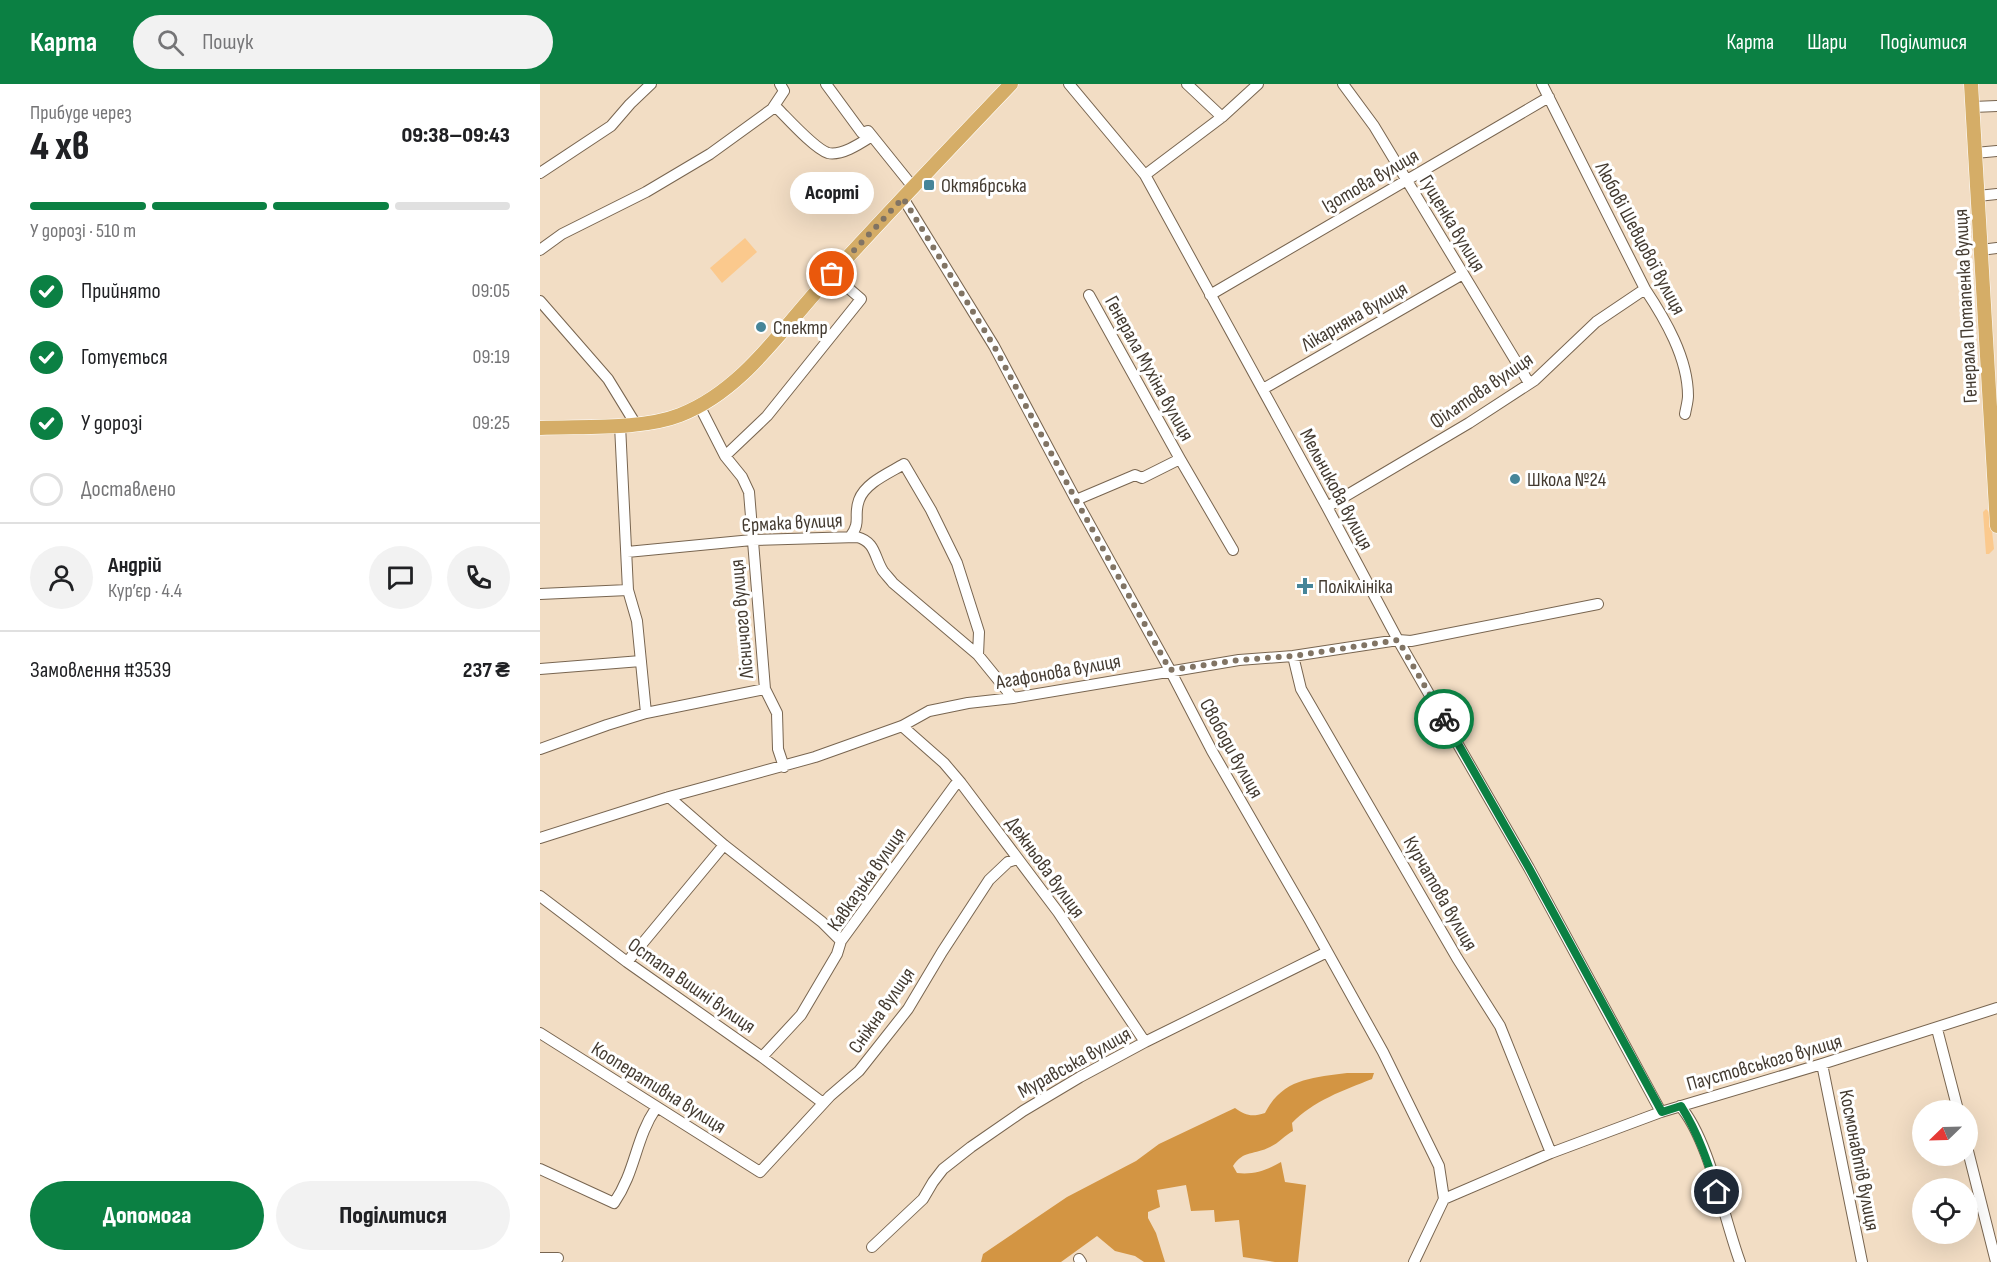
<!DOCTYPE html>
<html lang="uk">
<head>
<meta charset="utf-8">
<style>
	:root { --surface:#fff; --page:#f2f2f2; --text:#202124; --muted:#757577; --line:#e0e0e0; --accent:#0b8043 }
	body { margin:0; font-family:"Sofia Sans Condensed",sans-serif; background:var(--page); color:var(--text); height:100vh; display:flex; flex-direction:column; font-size:22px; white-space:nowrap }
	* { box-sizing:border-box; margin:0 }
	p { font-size:20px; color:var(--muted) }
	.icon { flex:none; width:33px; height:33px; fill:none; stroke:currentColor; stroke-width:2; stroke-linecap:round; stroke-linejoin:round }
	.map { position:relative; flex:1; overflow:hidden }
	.panel { display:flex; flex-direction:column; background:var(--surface); width:540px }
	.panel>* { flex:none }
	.needle { width:39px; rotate:247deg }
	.fabs { position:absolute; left:1372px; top:1016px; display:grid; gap:12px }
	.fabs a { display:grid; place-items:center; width:66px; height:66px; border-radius:50%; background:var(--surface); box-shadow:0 6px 24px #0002; font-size:30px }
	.pin { position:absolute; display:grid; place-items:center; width:51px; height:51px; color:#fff; margin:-26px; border:3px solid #fff; border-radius:50%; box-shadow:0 2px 6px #0007 }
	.courier { position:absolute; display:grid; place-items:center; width:60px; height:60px; margin:-30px; border:4px solid #0b8043; border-radius:50%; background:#fff; color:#222; box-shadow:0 2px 8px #0007 }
	.bubble { position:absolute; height:42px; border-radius:21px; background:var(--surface); box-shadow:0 6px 24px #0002; font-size:20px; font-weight:800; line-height:42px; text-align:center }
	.overview em { font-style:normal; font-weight:800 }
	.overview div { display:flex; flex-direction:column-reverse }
	.overview { display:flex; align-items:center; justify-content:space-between; height:102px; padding:0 30px }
	h1 { font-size:39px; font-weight:800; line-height:45px }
	.bar { display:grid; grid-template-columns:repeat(4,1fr); gap:9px 6px; align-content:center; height:72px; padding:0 30px }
	.bar i { height:8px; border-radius:4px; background:var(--line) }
	.bar .current { background:var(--accent) }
	.bar p { grid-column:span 4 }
	.line { display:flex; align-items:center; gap:15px; padding:0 30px; border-top:2px solid var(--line) }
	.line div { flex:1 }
	.round { display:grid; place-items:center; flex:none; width:63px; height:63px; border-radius:32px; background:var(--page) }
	ol { padding:0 30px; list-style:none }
	li { display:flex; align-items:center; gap:18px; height:66px }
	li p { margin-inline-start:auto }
	li .icon { padding:6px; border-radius:50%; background:var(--accent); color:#fff; stroke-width:4 }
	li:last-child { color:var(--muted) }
	li i { width:33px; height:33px; border:3px solid var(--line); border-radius:50% }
	.primary-button { display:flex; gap:12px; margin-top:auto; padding:12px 30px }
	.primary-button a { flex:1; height:69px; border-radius:36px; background:var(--accent); color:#fff; font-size:24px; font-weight:800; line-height:69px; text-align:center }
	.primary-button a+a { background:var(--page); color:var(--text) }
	header { display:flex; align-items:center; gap:36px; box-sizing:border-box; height:84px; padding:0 30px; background:var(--accent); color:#fff }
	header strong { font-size:28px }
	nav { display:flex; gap:33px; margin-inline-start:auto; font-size:21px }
	.search { width:420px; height:54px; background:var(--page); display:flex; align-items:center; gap:15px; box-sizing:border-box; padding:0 21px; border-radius:33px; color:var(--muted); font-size:22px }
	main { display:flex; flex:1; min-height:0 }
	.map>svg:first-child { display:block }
</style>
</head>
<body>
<header>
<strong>Карта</strong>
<div class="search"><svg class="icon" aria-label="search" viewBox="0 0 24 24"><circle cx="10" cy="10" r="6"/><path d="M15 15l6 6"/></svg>Пошук</div>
<nav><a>Карта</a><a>Шари</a><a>Поділитися</a></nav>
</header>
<main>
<section class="panel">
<div class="overview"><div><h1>4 хв</h1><p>Прибуде через</p></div><em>09:38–09:43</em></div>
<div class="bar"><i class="current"></i><i class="current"></i><i class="current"></i><i></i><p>У дорозі · 510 m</p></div>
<ol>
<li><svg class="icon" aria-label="check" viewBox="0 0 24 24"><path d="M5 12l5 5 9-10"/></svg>Прийнято<p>09:05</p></li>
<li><svg class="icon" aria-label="check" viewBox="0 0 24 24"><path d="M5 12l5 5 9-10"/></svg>Готується<p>09:19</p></li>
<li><svg class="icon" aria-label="check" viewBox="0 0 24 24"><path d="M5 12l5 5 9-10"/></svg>У дорозі<p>09:25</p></li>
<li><i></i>Доставлено</li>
</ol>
<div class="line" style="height:108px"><a class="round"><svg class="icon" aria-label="person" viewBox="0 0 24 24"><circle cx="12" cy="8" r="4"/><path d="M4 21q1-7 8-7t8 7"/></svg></a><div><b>Андрій</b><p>Кур’єр · 4.4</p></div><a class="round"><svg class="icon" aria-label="chat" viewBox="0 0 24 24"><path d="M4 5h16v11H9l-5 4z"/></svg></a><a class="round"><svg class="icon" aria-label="phone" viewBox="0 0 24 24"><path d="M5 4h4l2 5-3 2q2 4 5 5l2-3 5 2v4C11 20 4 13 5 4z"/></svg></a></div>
<div class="line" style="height:78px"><div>Замовлення #3539</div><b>237 ₴</b></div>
<div class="primary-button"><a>Допомога</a><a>Поділитися</a></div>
</section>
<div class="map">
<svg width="1457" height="1178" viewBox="0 0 1457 1178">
	<rect width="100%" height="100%" fill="#f2ddc4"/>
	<!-- green -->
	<path fill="#fbc98d" d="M 205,154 L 217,168 L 182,199 L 170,184 Z
		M 1446,425 L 1450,429 L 1454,465 L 1449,470 L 1446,470 L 1443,428 Z"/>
	<!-- forest -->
	<path fill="#d39543" d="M 807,989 L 834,989 L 832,995 C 804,1006 773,1017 752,1039 L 753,1047 C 745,1051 739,1059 730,1063 C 715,1071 703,1066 693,1082 L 697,1089 C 714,1091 727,1086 741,1078 L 745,1098 L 766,1101 L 758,1178 L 735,1178 L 703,1173 L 699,1136 L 675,1138 L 674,1126 L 651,1127 L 646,1101 L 617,1106 L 620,1123 L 608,1128 L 608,1134 L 616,1149 L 625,1178 L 604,1178 L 595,1172 L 575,1167 L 557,1152 L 521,1178 L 441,1178 L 443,1170 L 527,1113 L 596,1077 L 619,1060 L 695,1024 C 706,1032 712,1033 725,1029 C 743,994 772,994 807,989 Z"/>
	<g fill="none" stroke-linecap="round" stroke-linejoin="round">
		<defs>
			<path id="minor" d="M 286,0 L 322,49 L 328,47 L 373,103
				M 529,0 L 605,91 L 787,423 L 858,556 L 989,784 L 1121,1028
				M 647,0 L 682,33
				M 803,0 L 834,42 L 989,299
				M 1002,0 L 1105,205 C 1125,235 1148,274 1148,312 C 1148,317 1146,324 1145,330
				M 1433,23 L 1457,22
				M 232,25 L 238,25 C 248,35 275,65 288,69 C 302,72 321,59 332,52
				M 1435,69 L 1457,67
				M 0,89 L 71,42 L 90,20 L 111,0
				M 605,91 L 682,33 L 718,0
				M 1438,112 L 1457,110
				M 363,114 L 454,262 L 536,416 L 630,586 L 672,667 L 769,835 L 843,968 L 899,1082 L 904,1115 L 874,1178
				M 0,166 L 22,150 L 106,108 L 170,70 L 232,25 L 244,7 L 240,0
				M 1441,166 L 1457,164
				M 549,211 L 640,375 L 693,466
				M 670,211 L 1009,13
				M 0,217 L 68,295 L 95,339
				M 723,305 L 923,190
				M 159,321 L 185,372 L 202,393 L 209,408 L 225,605 L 237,629 L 238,665 L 244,683
				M 80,341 L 88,506 L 97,537 L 106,629
				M 185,372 L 227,332 L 321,215 L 292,190
				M 536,416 L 595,391 L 602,394 L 640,375
				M 787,423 L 929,339 L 995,296 L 1056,238 L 1105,205
				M 310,453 C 322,437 313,433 319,416 C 325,399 349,389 364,380 L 391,426 L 417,479 L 439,548 L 438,571
				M 87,468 L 212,456 L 317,453 C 336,458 334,473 343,487 C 346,491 350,495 353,499 L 438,571 L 473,614
				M 0,510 L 88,506
				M 753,572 L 761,605 L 917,874 L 960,942 L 1011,1069
				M 0,585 L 101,577
				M 362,642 L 404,679 L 421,699 L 518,828 L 605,958
				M 0,665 L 67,641 L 106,629 L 225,605
				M 129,713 L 184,761 L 282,838 L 301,857
				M 0,754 L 129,713 L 275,673 L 362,642 L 389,627 L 428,619 L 473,614 L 699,576 L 753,572 L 858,556 L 871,557 L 1058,520
				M 0,812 L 87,878 L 222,973 L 283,1019
				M 87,878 L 184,761
				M 1397,945 L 1418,1026
				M 0,949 L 220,1088 L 290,1012 L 319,987 L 368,925 L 402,868 L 449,796 L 468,778 L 477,775
				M 222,973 L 261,931 L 297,870 L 301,857 L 415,701 L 421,699
				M 1282,980 L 1322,1178
				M 1140,1022 C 1169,1055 1184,1135 1200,1178
				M 1428,1067 L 1456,1178
				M 0,1085 L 74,1119 C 96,1087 95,1055 116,1024
				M 904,1115 L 1011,1069 L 1121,1028 L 1282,980 L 1457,924
				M 332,1163 L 383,1115 L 393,1098 L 403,1085 L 431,1063 L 483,1027 L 540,993 L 605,958 L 787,868
				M 0,1174 L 18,1174
				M 539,1175 L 541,1178"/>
			<path id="major" d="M 1431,0 L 1457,442
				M 0,344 C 42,342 102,346 140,331 C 202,307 241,246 284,199 C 345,132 408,66 471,0"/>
		</defs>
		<!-- minor casing -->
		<use href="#minor" stroke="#786550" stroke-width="12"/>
		<!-- major casing -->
		<use href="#major" stroke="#fff" stroke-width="15"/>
		<!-- minor -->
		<use href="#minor" stroke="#fff" stroke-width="10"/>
		<!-- major -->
		<use href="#major" stroke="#d5ad67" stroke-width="14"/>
	</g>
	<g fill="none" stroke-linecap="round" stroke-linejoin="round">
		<!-- done -->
		<path stroke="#817464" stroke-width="6" stroke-dasharray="0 10.8" d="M 292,190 L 363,114 L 454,262 L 536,416 L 630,586 L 699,576 L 753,572 L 858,556 L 904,635"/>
		<!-- route -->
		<path stroke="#0b8043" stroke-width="8" d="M 904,635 L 989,784 L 1122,1028 L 1141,1022 C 1158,1049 1168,1078 1177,1108"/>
	</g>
	<!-- markers -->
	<g fill="#468599" stroke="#fff" stroke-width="2">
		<rect x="383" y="95" width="12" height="12" rx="3"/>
		<circle cx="221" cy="243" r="6"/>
		<circle cx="975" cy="395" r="6"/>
		<path d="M762 493h6v6h6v6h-6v6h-6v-6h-6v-6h6z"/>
	</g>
	<g text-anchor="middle" stroke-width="6" stroke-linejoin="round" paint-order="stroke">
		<!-- street labels -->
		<g font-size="20" fill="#443b31" stroke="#fff">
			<text transform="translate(830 96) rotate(-30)" y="7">Ізотова вулиця</text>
			<text transform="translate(913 139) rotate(59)" y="7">Гущенка вулиця</text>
			<text transform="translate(1101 154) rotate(62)" y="7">Любові Шевцової вулиця</text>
			<text transform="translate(1425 222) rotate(-93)" y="7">Генерала Потапенка вулиця</text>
			<text transform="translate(814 232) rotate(-30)" y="7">Лікарняна вулиця</text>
			<text transform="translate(610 284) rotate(61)" y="7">Генерала Мухіна вулиця</text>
			<text transform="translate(941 306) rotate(-34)" y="7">Філатова вулиця</text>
			<text transform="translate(797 405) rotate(62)" y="7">Мельникова вулиця</text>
			<text transform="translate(252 438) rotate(-3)" y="7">Єрмака вулиця</text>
			<text transform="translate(201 535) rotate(-95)" y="7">Лісничого вулиця</text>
			<text transform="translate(518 587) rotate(-10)" y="7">Агафонова вулиця</text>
			<text transform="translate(692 664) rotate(61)" y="7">Свободи вулиця</text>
			<text transform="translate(506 783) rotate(54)" y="7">Дежньова вулиця</text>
			<text transform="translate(326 795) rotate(-55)" y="7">Кавказька вулиця</text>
			<text transform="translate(901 809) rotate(60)" y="7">Курчатова вулиця</text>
			<text transform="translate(152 901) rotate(35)" y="7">Остапа Вишні вулиця</text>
			<text transform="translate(341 926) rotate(-55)" y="7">Сніжна вулиця</text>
			<text transform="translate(534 978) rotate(-29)" y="7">Муравська вулиця</text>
			<text transform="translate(1224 978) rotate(-16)" y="7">Паустовського вулиця</text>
			<text transform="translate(119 1003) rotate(32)" y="7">Кооперативна вулиця</text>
			<text transform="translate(1320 1076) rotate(79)" y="7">Космонавтів вулиця</text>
		</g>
		<!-- poi labels -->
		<g font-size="20" fill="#443b31" stroke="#fff" text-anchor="start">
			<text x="401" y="108">Октябрська</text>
			<text x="233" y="250">Спектр</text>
			<text x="987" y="402">Школа №24</text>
			<text x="778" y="509">Поліклініка</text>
		</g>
	</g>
</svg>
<div class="fabs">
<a><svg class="needle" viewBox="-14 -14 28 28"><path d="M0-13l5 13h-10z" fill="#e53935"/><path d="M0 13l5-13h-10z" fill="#757577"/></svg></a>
<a><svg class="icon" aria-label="locate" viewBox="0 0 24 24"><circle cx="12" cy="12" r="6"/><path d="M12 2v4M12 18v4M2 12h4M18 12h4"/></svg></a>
</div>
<div class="pin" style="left:292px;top:190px;background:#ea580c"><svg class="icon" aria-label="bag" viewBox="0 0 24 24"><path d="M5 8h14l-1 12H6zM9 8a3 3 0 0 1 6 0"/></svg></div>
<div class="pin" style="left:1177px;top:1108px;background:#1f2937"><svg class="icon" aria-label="home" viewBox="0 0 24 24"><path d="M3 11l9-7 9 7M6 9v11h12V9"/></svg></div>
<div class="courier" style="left:904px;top:635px"><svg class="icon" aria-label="bike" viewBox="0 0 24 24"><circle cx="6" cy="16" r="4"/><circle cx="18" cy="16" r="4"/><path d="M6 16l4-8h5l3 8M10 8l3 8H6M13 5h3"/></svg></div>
<div class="bubble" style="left:250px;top:88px;width:84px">Асорті</div>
</div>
</main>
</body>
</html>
